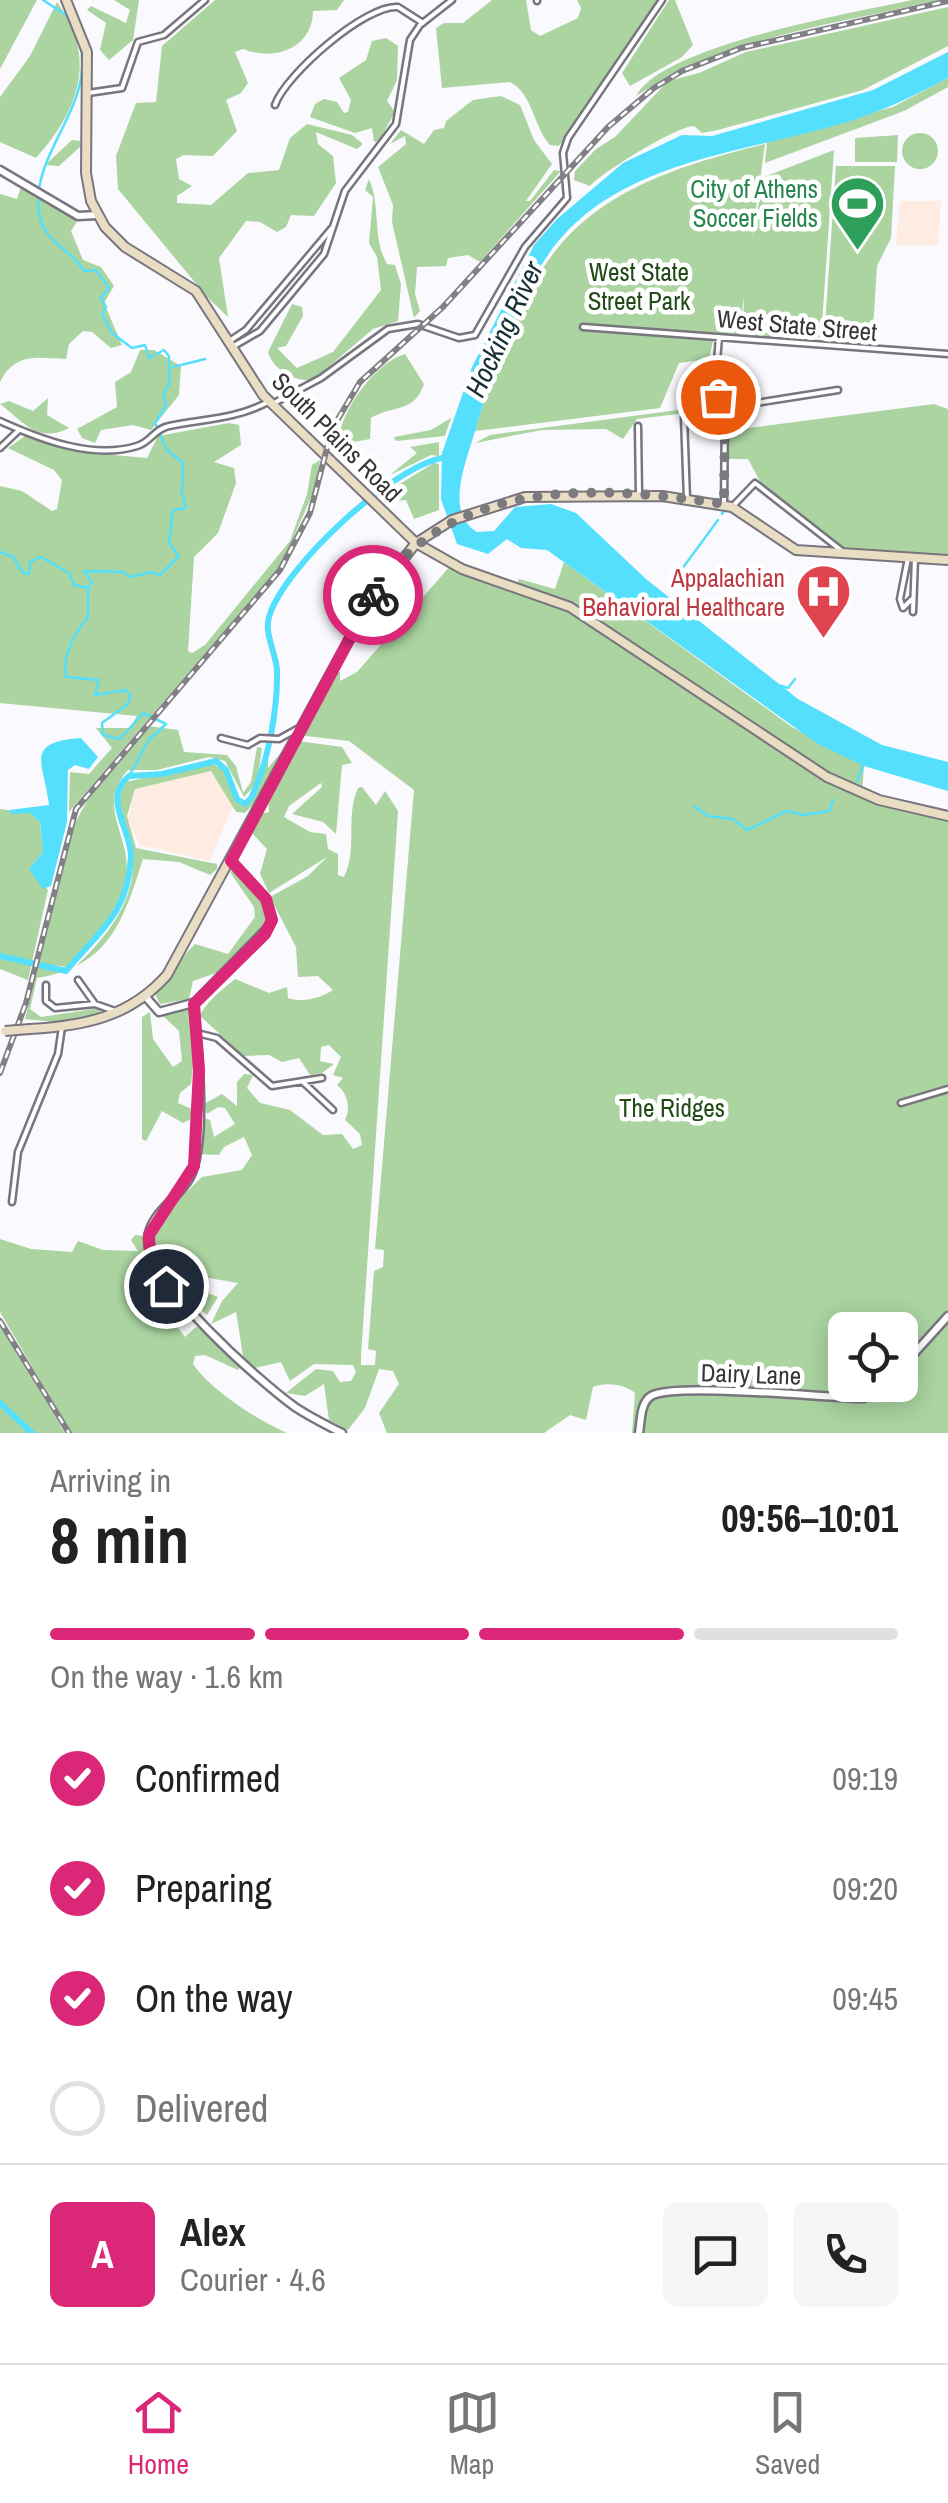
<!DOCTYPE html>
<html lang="en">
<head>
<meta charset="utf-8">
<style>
	:root { --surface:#fff; --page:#f6f6f6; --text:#222; --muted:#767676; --line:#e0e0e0; --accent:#db2777 }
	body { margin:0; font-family:"Archivo Narrow",sans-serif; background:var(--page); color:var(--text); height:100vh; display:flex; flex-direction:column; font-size:38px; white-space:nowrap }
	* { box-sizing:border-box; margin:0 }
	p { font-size:32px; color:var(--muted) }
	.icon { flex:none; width:55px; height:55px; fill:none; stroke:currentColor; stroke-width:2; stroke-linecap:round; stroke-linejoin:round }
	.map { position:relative; height:1433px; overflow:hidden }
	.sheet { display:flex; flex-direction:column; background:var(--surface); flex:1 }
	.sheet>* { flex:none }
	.controls { position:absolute; left:828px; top:1312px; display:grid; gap:20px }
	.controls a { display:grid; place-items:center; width:90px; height:90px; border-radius:15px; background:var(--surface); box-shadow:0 5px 25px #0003; font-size:50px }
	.pin { position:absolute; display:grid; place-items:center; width:85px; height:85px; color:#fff; margin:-42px; border:5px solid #fff; border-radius:50%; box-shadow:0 2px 10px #0007 }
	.courier { position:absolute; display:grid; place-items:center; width:100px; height:100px; margin:-50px; border:8px solid #db2777; border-radius:50%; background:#fff; color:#222; box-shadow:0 2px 12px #0007 }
	.summary em { font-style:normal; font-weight:700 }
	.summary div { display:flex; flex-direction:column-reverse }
	.summary { display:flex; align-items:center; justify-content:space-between; height:170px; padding:0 50px }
	h1 { font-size:65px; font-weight:700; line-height:75px }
	.bar { display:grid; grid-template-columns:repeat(4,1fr); gap:15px 10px; align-content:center; height:120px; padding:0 50px }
	.bar i { height:12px; border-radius:8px; background:var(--line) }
	.bar .selected { background:var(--accent) }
	.bar p { grid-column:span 4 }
	.line { display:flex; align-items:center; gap:25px; padding:0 50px; border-top:2px solid var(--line) }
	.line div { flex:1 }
	.round { display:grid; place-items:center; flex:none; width:105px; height:105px; border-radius:15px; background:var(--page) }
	ol { padding:0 50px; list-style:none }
	li { display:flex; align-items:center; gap:30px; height:110px }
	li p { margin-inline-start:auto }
	li .icon { padding:10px; border-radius:50%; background:var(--accent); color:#fff; stroke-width:4 }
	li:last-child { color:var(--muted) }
	li i { width:55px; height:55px; border:5px solid var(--line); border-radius:50% }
	.tabs { display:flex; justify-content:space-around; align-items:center; height:140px; border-top:2px solid var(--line); background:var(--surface); font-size:28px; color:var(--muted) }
	.tabs a { display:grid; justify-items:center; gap:5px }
	.tabs .selected { color:var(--accent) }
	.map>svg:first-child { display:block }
</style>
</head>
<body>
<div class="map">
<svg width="948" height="1433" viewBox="0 0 948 1433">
	<rect width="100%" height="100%" fill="#faf9fd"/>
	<!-- industrial -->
	<path fill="#feebe2" d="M 900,201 L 941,201 L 938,245 L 896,245 Z
		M 212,771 L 234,804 L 209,861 L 140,845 L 128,819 L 135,789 Z"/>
	<!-- green -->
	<path fill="#abd4a1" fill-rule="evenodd" d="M 0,0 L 37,0 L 0,69 Z
		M 114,0 L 139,0 L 133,40 L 109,60 L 100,50 L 106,23 L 87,10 L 91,6 L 126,23 L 130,10 Z
		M 215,0 L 344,0 L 337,10 L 313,11 C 312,50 273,61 243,49 L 235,52 L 248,83 L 241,93 L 226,100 L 237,131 L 213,156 L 184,155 L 176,159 L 179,179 L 192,186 L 177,196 L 177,203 L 211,205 L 248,173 L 279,170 L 290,138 L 307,124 L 352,135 L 363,144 L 357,149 L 316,132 L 318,144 L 333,156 L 336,183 L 314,216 L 291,215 L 286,227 L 277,232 L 260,222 L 246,221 L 219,258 L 228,317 L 207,297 L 118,189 L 116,156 L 136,103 L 156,102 L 162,46 Z
		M 492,0 L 526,0 L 531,30 L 540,36 L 578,18 L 581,8 L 577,0 L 658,0 L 559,146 L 550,145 C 533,126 533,94 510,82 L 442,88 L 436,28 L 444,23 L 463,23 Z
		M 669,0 L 675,0 L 693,45 L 682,57 L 630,86 L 622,73 Z
		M 912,0 L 939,0 C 832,25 729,36 636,96 C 663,45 853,13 912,0 Z
		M 57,2 C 98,57 79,110 36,158 L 0,142 L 0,97 L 30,56 Z
		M 948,7 L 948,46 L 863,90 L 718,130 L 702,133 L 694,126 C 675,127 606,170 590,186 L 574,180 L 575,171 L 596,149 L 615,137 L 668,81 L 699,73 L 746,52 Z
		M 386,38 L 398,46 L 397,80 L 387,101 L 395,112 L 379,141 L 374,142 L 372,128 L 355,133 L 310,117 L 315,104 L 324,99 L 337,102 L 344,113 L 348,112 L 351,100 L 339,78 L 366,60 L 372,41 Z
		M 948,78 L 948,87 L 904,111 L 765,163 L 767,141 L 893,107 Z
		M 501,96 L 520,105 L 534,140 L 552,164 L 526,201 L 530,201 L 554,170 L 561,171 L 480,262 L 468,255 L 448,258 L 446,266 L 417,267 L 415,294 L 420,311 L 414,318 L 392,222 L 393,205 L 378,167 L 406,144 L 405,136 L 390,144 L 401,130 L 424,144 L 434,130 L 444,128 L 446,121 L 473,100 Z
		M902 151a18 18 0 1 1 36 0a18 18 0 1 1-36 0Z
		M 898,135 L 897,162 L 855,162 L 855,138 Z
		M 72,140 L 80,141 L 81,146 L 59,166 L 45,165 Z
		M 765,144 L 752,238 L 764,177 L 834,150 L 821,338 L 785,328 L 777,338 L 752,335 L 743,323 L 744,296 L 739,335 L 715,333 L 709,359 L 679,363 L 660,408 L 475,431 C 533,245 571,191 765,144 Z
		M 836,166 L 895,166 L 891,238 L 877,266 L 873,329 L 825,325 Z
		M 369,179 C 381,206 372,238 387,264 L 395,265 L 401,284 L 398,321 L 373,329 L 313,380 C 295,382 273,370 268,352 L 292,304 L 302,307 L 303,316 L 286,346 L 277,348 L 297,368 L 333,352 L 381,290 L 377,257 L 369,243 L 373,197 L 365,190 Z
		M 21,187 L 78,220 L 71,231 L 83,260 L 101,267 L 114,286 L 104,303 L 122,345 L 111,348 L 92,332 L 83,331 L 69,344 L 66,359 C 36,358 16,352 0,382 L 0,194 L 17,199 Z
		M 140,350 L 154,350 L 181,366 L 179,395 L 151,430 L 133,425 L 101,430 L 95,443 L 82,438 L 77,429 L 117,407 L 115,382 L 131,372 Z
		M 405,354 L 424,384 C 415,413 392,405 371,418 L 370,439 L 338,445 C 339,413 374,363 405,354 Z
		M 48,398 L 47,415 L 69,428 C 37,444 24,422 0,404 L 9,401 L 33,411 Z
		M 934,404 L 948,409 L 948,556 L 840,547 L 761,483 L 748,459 L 725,459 L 726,431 Z
		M 716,405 L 718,409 L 637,419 L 623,439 L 606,429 L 542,430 L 475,443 L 490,435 Z
		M 451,418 L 445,436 L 396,441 L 394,437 L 431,430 Z
		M 229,423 L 239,425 L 241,445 L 214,462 L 234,468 L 236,483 L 218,533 L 194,557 L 188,651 L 192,653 L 205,645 L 290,541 L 307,494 L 312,465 L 320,460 L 315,488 L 283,562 L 69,812 L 70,772 L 89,774 L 112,748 L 96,728 L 130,728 L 137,716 L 0,703 L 0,486 L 22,491 L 52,511 L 57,509 L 62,480 L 54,470 L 8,448 L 25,436 L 79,452 L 147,458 L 158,436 Z
		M 439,442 L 439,456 L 431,455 L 390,475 L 417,453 L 410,447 Z
		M 434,463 L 439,464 L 439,510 L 414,519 L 406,500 L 385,502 L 380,496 Z
		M 564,562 L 792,727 L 864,766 L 862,793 L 948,816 L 948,1433 L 632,1433 L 635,1393 C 625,1384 605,1382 593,1387 L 586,1420 L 570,1415 L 544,1433 L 387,1433 L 379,1413 L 399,1384 L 393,1371 L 379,1369 L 365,1408 L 348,1430 L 329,1420 L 324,1384 L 305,1396 L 286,1393 L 316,1369 L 333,1371 L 340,1382 L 351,1381 L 356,1372 L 353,1365 L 314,1364 L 290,1381 L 281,1362 L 251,1369 L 243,1356 L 236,1312 L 211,1324 L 222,1301 L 238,1283 L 197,1276 L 200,1290 L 218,1297 L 207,1315 L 163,1278 L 152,1248 L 154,1224 L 202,1177 L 242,1170 L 252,1155 L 244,1137 L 224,1147 L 219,1155 L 198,1154 L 204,1118 L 210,1120 L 214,1137 L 235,1124 L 225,1108 L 218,1107 L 207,1114 L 204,1104 L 222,1094 L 237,1106 L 237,1082 L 244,1074 L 253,1075 L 247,1088 L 260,1103 L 290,1110 L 323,1135 L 342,1134 L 353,1149 L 362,1145 L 360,1134 L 345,1120 C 351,1108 348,1094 337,1085 L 343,1078 L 333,1075 L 341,1057 L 329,1045 L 321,1047 L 320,1061 L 334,1064 L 322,1073 L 310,1075 L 299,1058 L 282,1062 L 269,1055 L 244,1056 L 200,1016 C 205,1003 224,988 235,979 L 269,993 L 287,987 L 288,998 C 303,1003 321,998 333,990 L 318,976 L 298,977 L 296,947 L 270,897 L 308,876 L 327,857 L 269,893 L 260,874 L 267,849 L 251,832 L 260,814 L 269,812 L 268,797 L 298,741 L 342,747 L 352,763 L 342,765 L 336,834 L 323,822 L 292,814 L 322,787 L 321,783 L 289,806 L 284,817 L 310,832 L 326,834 L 328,849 L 338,854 L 338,875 L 344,877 C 358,850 345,816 358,788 L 362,787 L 376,805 L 385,791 L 398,811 L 361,1356 L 361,1365 L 375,1365 L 376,1351 L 368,1349 L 374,1271 L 383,1267 L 384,1250 L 375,1249 L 414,790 L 349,741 L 298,735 L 334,672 L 340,672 L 340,681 L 357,672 L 452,564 L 517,586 L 519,579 L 555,589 ZM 845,1330 L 900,1330 L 900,1385 L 845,1385 Z
		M 148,726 L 178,730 L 184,752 L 227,755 L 236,766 L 243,793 L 251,782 L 257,747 L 262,748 L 257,783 L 244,797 L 225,761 L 209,757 L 157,770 L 128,770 C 93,808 136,840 125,882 C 115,918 92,939 70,967 L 39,964 L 74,825 L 88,799 Z
		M 284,749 L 262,795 L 245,813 L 236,812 L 211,771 L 135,789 L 127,816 L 136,848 L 217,864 L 217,869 L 210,875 L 179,862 L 143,859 C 123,922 109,966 37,978 L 30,1009 L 41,1017 L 100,1008 L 100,1014 L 64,1023 L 25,1019 L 38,968 L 75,967 C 107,937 139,898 132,851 C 128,826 112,808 125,782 L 212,763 L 223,770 L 240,805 L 245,805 L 259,788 L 268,752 L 268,768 Z
		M 0,809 L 30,813 L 40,822 L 43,852 L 29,869 L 48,890 L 28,980 L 0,969 Z
		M 235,869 L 267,909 L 267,924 L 222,971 L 193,981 L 189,999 L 160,1004 L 154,992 L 190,949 L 195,944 L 228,954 L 255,917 L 254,907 L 230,872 Z
		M 190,1007 L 195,1047 L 191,1084 L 180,1093 L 178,1103 L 192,1109 L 191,1119 L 183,1123 L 162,1111 L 146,1141 L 142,1139 L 142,1017 L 150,1012 L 153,1039 L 173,1067 L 182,1061 L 179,1031 L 162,1015 Z
		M 135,1235 L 145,1236 L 147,1267 L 133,1261 L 138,1275 L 150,1285 L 154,1278 L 185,1307 L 174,1307 L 169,1316 L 185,1337 L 196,1327 L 206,1328 L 241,1366 L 238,1370 L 205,1355 L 195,1356 L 193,1364 C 211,1390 257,1420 287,1433 L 71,1433 L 0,1312 L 0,1239 L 31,1249 L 72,1252 L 78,1241 L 103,1250 L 138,1251 L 131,1240 Z
		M 0,1326 L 65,1433 L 0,1433 Z"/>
	<!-- water -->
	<path fill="#54e0fd" d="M 948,52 L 948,78 C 914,96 881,112 844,123 C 745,153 616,160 550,252 C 511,308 492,377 472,441 C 464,467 446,514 477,532 L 494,531 L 515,507 L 551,504 L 576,513 L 646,579 L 798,699 L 882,745 L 948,762 L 948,791 L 864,766 L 818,744 L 547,550 L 521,548 L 507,539 L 488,554 L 457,544 L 441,499 L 442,453 L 472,367 L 534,245 L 557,219 L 623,163 L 682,135 L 712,136 L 873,90 Z
		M 81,738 L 98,757 L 89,769 L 75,765 L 68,770 L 67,822 L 51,886 L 43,889 L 29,869 L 43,852 L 40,822 L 30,813 L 11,814 L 9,810 L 49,805 C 44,763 23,742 81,738 Z"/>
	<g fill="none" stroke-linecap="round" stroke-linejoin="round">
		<!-- stream -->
		<path stroke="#54e0fd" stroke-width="2.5" d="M 43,0 L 70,18
			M 80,44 C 95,108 30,152 39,213 C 44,244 71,248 84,271 L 96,270 L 109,288 L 101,298 L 106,307 L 102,314 L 112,333 L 132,348 L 145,345 L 149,358 L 164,350 L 169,356 L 169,384 L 163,395 L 166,405 L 155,423 L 167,450 L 183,463 L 182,493 L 186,508 L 173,510 L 169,543 L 179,556 L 160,575 L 151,572 L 131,577 L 123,572 L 84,571 L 92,583 L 88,588
			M 173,367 L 205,359
			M 722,514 L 724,511
			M 0,552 L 13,557 L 23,573 L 29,574 L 30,562 L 41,557 L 69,573 L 74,585 L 88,588 L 88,617 C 75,632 62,655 66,677 L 99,680 L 95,695 L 126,690 L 130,695 L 128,704 L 102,723 L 103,735 L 120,739 L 143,713 L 166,724 L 148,741 L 129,776
			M 679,573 L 718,520
			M 669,587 L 673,581
			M 778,685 L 788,688 L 795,679
			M 857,781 L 864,764
			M 694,806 L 708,816 L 733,819 L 747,830 L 787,811 L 803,815 L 829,811 L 833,800"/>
		<!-- river -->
		<path stroke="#54e0fd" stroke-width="6" d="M 0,956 L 66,971 C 100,930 128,914 131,857 C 132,831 101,798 129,776 L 162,774 L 216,761 L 226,770 L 237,799 L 245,804 L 251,798 C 268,763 278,709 277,670 C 276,653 264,634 269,617 C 283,567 398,460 449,457
			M 0,1403 L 32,1433"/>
		<defs>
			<path id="minor" d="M 537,0 L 537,1
				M 88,93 L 122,88 L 138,42 L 164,35 L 205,0
				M 275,105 C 285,75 366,4 398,7 L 423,23
				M 583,327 L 948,354
				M 719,337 L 715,385 L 725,413 L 724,504
				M 231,340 L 246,330 L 332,228
				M 234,346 L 260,331 L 324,254 L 345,191 L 396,124 L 410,40 L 420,25 L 452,0
				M 276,402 L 321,378 L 388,329 L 418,324 L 459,338 L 475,335 L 525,247 L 567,198 L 563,153 L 568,138 L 662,0
				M 724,408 L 838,390
				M 684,417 L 687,499
				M 0,421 C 40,439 93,460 137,446 C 151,442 154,429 169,426 C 204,419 236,419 268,402
				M 638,426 L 639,495
				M 0,448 L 18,431
				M 732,507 L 755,483 L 842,551
				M 908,558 L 900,599 L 903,608 L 912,599
				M 913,612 L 915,558
				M 221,738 L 248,745 L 260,738 L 279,739 L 299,728
				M 78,980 L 95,1004
				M 46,985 L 46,1001 L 55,1008 L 95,1004 L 115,1011
				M 193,1003 L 271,923 L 267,901 L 231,861
				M 197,1033 L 217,1038 L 272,1086 L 322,1078
				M 303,1082 L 333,1110
				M 901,1103 L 948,1089
				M 12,1202 L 18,1152 L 58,1054 L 62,1027"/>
			<path id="tertiary" d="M 0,170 L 78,216 L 97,215
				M 145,996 L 159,1012 L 193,1003 C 198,1046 206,1130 193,1170 C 184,1197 150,1210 148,1239 C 146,1281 260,1382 295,1407 C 310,1417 326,1425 342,1433
				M 900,1369 L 948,1316
				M 639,1433 C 641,1422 640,1403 651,1396 C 674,1382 827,1398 864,1398 L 885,1385"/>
			<path id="secondary" d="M 66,0 L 87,52 L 86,173 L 91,201 L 105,227 L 125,247 L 196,291 L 263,395 L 416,543 L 462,569 L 570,607 L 827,777 L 879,800 L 948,816
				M 30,1029 C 84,1026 130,1017 167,975 L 370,601 L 416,543 L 452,520 L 525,497 L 662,496 L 732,507 L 796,550 L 948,560"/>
		</defs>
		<!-- minor casing -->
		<use href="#minor" stroke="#78757f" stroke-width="9"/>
		<!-- tertiary casing -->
		<use href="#tertiary" stroke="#78757f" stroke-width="11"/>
		<!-- secondary casing -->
		<use href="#secondary" stroke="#78757f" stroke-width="12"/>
		<!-- minor -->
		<use href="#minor" stroke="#fff" stroke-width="4"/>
		<!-- tertiary -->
		<use href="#tertiary" stroke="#fff" stroke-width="6"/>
		<!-- secondary -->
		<use href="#secondary" stroke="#e9dec3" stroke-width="8"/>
		<defs>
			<path id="rail" d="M 0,1073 L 26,1003 L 76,809 L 280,570 L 310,513 L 332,429 L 360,382 L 443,307 L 608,127 L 654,88 L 682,71 L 741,48 L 948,1
				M 0,1321 L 69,1433"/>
		</defs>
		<!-- rail casing -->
		<use href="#rail" stroke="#818084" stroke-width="6"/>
		<!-- rail -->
		<use href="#rail" stroke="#fff" stroke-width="2.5" stroke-dasharray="8" stroke-linecap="butt"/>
		<defs>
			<path id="secondary-bridge" d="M 5,1031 L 30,1029"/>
		</defs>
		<!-- secondary-bridge casing -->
		<use href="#secondary-bridge" stroke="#78757f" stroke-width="12" stroke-linecap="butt"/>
		<!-- secondary-bridge -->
		<use href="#secondary-bridge" stroke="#e9dec3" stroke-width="8"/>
	</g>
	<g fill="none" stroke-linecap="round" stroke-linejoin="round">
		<!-- done -->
		<path stroke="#7b7a7e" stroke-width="10" stroke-dasharray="0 18" d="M 373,595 C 450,476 599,485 724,504 L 725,412 L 718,397"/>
		<!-- route -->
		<path stroke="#db2777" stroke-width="12" d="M 166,1286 L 150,1258 L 149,1235 L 194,1166 L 199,1070 L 194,1004 L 265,934 L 272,920 L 266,899 L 231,861 L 373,595"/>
	</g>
	<!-- icons -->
	<defs>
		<symbol id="stadium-pin" viewBox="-11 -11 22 30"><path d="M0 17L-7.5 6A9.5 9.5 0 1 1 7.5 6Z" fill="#2e9e5b" stroke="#fff"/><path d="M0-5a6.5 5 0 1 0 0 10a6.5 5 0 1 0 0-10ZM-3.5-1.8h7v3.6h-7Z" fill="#fff"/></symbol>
		<symbol id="hospital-pin" viewBox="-11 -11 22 30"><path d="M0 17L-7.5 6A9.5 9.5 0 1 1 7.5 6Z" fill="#e0444e" stroke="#fff"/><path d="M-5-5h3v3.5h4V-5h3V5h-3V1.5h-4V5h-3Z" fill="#fff"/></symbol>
	</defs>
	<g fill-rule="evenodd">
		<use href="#stadium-pin" x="826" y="172" width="63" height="86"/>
		<use href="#hospital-pin" x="792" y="560" width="63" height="86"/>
	</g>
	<g text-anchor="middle" stroke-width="9" stroke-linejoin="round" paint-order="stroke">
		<!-- leisure labels -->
		<g font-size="25" fill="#27864d" stroke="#fff" text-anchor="end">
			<text x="818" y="198">City of Athens<tspan x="818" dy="29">Soccer Fields</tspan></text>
		</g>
		<!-- park labels -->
		<g font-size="25" fill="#214a16" stroke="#fff">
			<text x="639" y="281">West State<tspan x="639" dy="29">Street Park</tspan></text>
			<text x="672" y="1117">The Ridges</text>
		</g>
		<!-- street labels -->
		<g font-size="25" fill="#37353a" stroke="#fff">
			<text transform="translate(797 325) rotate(5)" y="9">West State Street</text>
			<text transform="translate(337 437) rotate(45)" y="9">South Plains Road</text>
			<text transform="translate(751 1374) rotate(2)" y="9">Dairy Lane</text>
		</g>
		<!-- health labels -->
		<g font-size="25" fill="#be3a42" stroke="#fff" text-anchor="end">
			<text x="785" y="587">Appalachian<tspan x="785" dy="29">Behavioral Healthcare</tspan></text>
		</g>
		<!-- water labels -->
		<g font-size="28" font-style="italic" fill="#183035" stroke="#fff">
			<text transform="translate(504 329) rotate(-65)" y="10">Hocking River</text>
		</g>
	</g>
</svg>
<div class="controls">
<a><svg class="icon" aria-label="locate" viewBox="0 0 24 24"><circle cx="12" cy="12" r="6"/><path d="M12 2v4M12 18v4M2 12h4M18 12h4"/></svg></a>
</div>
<div class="pin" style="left:718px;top:397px;background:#ea580c"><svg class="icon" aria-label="bag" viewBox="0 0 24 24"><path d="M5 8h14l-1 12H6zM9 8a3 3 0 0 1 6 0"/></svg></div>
<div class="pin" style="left:166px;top:1286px;background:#1f2937"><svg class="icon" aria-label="home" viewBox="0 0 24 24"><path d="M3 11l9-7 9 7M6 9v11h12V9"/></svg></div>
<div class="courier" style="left:373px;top:595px"><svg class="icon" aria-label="bike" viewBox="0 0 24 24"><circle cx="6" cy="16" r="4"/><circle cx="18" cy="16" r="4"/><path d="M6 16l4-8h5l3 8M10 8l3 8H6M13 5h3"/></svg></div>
</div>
<section class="sheet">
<div class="summary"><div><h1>8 min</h1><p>Arriving in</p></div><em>09:56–10:01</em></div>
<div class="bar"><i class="selected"></i><i class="selected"></i><i class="selected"></i><i></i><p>On the way · 1.6 km</p></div>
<ol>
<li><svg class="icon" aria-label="check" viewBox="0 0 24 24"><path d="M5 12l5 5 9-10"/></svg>Confirmed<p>09:19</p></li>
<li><svg class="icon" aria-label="check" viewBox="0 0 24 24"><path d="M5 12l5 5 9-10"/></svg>Preparing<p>09:20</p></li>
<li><svg class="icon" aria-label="check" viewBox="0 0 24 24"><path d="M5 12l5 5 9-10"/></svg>On the way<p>09:45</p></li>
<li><i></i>Delivered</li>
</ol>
<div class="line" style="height:180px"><b class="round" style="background:var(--accent);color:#fff">A</b><div><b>Alex</b><p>Courier · 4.6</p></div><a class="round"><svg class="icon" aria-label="chat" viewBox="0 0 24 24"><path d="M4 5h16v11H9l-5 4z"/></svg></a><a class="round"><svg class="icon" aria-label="phone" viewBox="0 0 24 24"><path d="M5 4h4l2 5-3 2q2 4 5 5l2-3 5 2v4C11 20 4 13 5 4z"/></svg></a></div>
</section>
<nav class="tabs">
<a class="selected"><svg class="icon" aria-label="home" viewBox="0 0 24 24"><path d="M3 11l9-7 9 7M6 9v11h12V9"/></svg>Home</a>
<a><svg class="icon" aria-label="map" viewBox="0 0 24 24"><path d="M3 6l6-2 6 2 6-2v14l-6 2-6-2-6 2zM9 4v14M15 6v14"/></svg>Map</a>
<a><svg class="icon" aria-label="saved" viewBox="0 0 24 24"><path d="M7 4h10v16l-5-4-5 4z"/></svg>Saved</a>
</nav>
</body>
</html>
